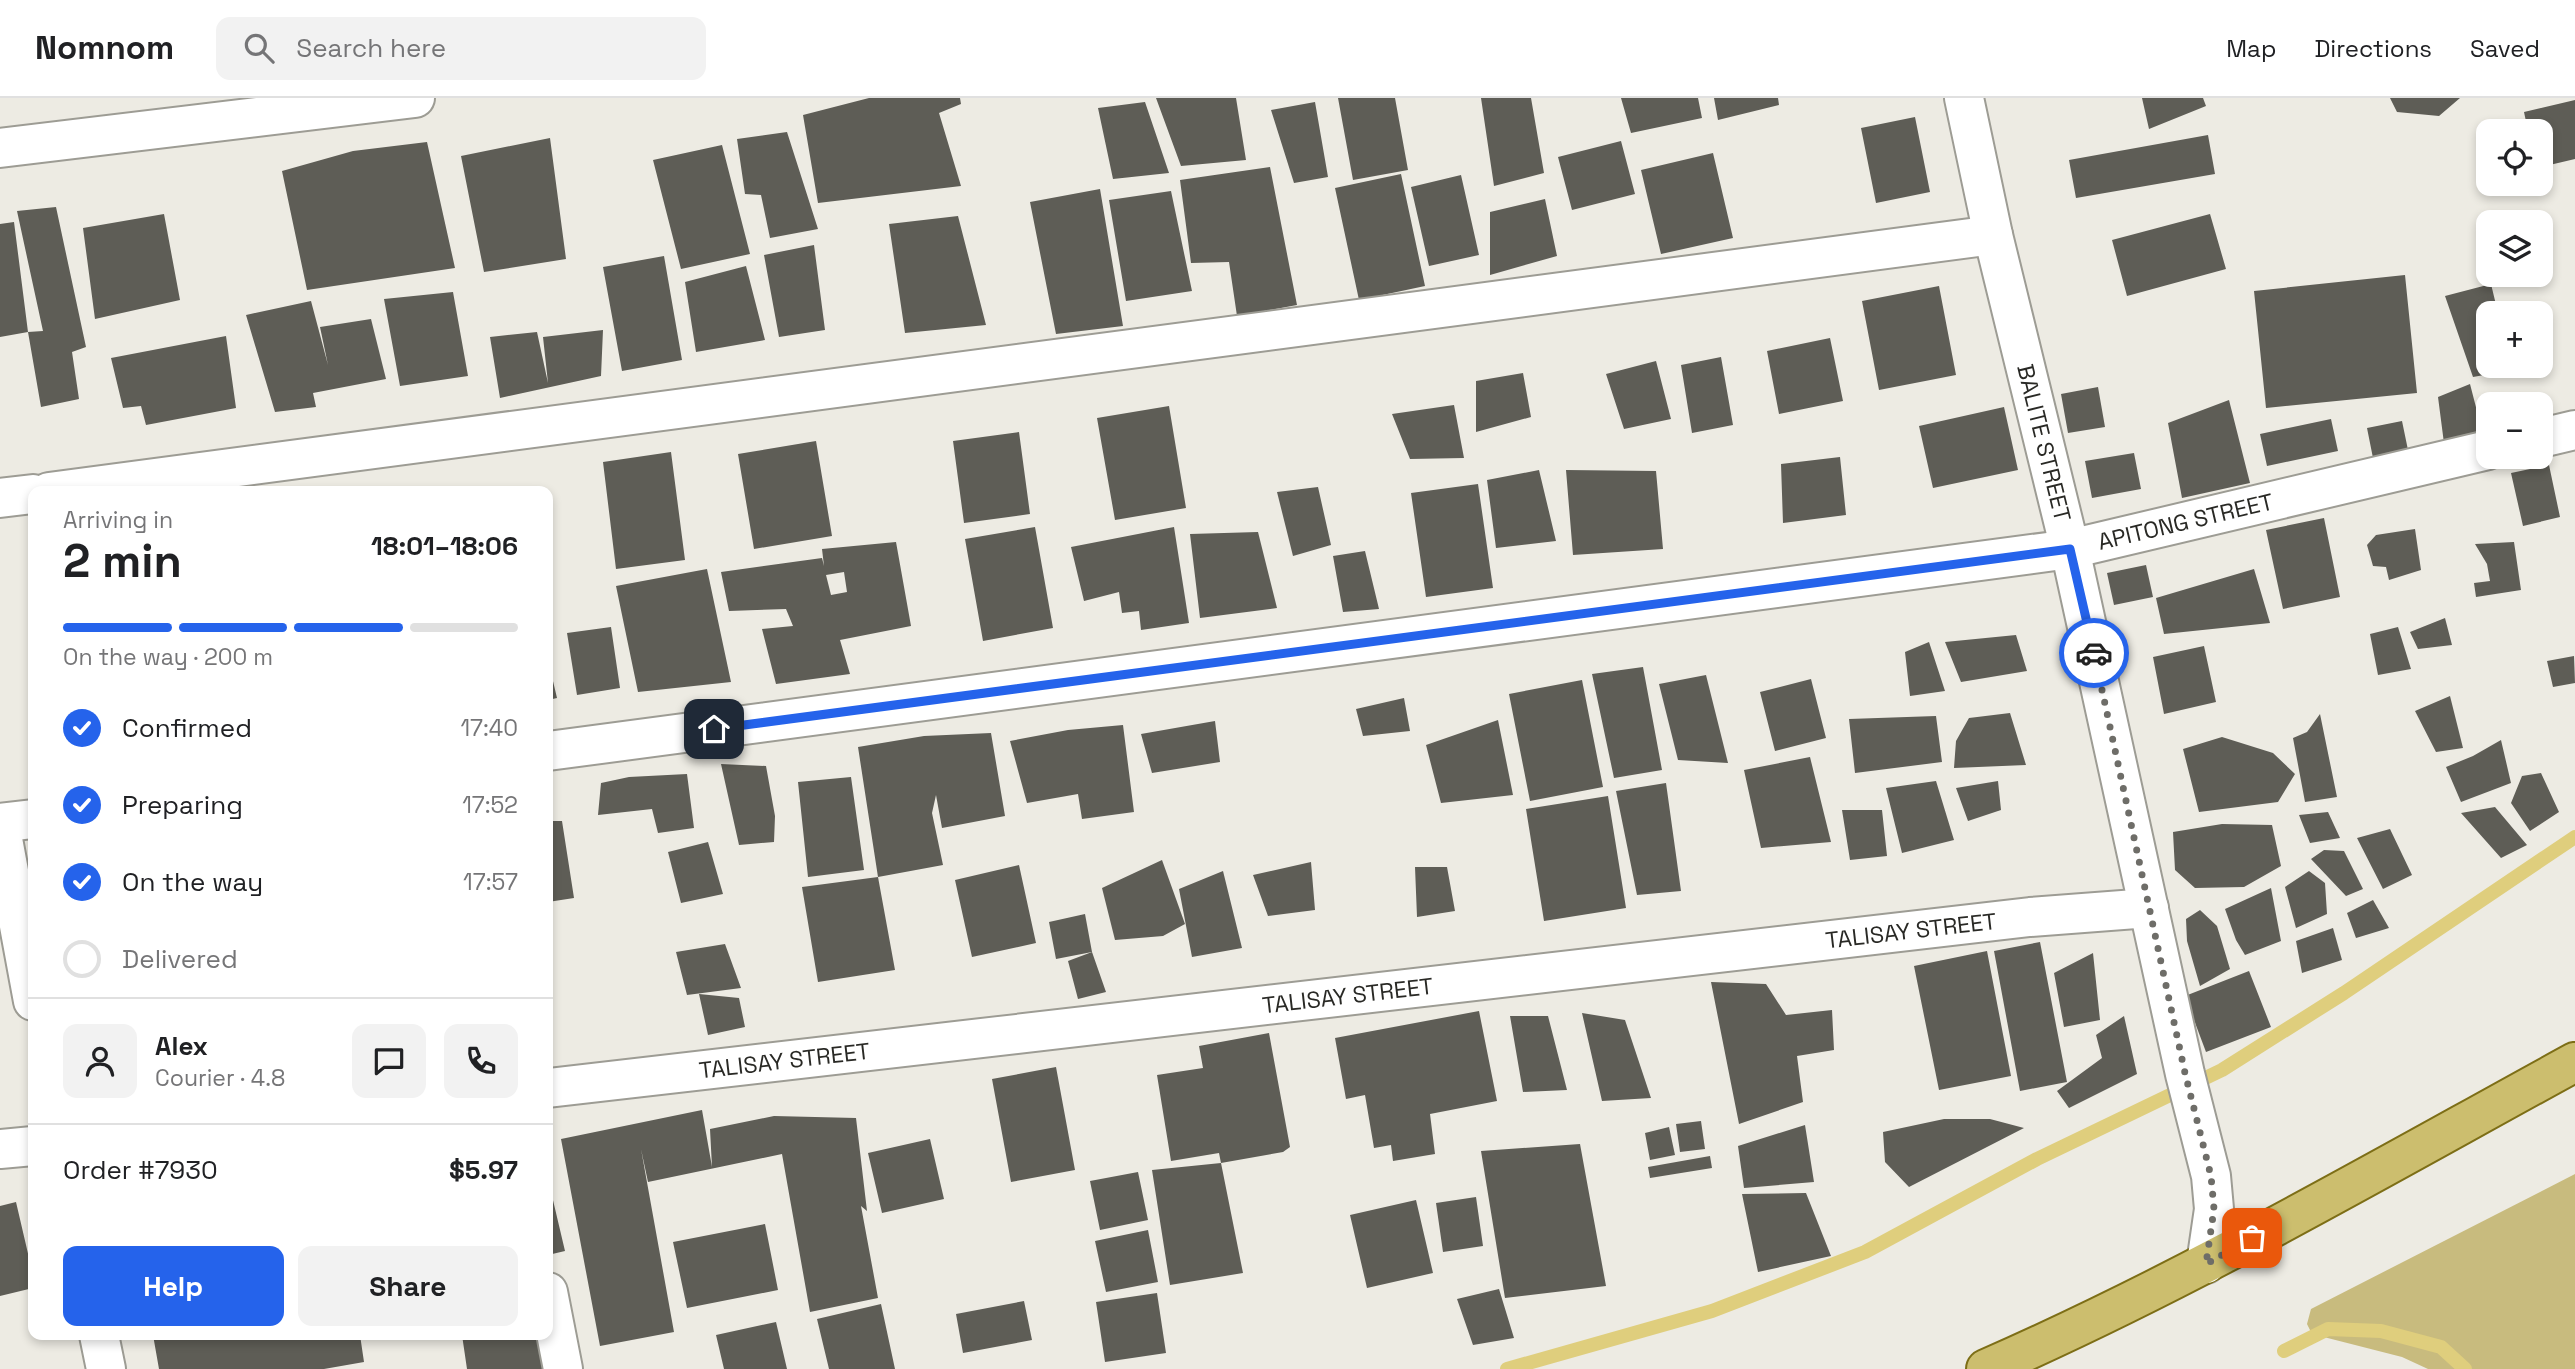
<!DOCTYPE html>
<html lang="en">
<head>
<meta charset="utf-8">
<style>
	:root { --surface:#fff; --page:#f2f2f2; --text:#202124; --muted:#757577; --line:#e0e0e0; --accent:#2563eb }
	body { margin:0; font-family:"Space Grotesk",sans-serif; background:var(--page); color:var(--text); height:100vh; display:flex; flex-direction:column; font-size:26px; white-space:nowrap }
	* { box-sizing:border-box; margin:0 }
	p { font-size:23px; color:var(--muted) }
	.icon { flex:none; width:38px; height:38px; fill:none; stroke:currentColor; stroke-width:2; stroke-linecap:round; stroke-linejoin:round }
	.map { position:relative; flex:1; overflow:hidden }
	.details { position:absolute; left:28px; top:388px; width:525px; height:854px; display:flex; flex-direction:column; background:var(--surface); border-radius:14px; box-shadow:0 4px 10px #0003 }
	.details>* { flex:none }
	.tools { position:absolute; left:2476px; top:21px; display:grid; gap:14px }
	.tools a { display:grid; place-items:center; width:77px; height:77px; border-radius:14px; background:var(--surface); box-shadow:0 4px 10px #0003; font-size:35px }
	.pin { position:absolute; display:grid; place-items:center; width:60px; height:60px; color:#fff; margin:-30px; border-radius:14px; box-shadow:0 4px 10px #0006 }
	.courier { position:absolute; display:grid; place-items:center; width:70px; height:70px; margin:-35px; border:5px solid #2563eb; border-radius:50%; background:#fff; color:#222; box-shadow:0 2px 9px #0007 }
	.overview em { font-style:normal; font-weight:700 }
	.overview div { display:flex; flex-direction:column-reverse }
	.overview { display:flex; align-items:center; justify-content:space-between; height:119px; padding:0 35px }
	h1 { font-size:46px; font-weight:700; line-height:52px }
	.bar { display:grid; grid-template-columns:repeat(4,1fr); gap:10px 7px; align-content:center; height:84px; padding:0 35px }
	.bar i { height:9px; border-radius:5px; background:var(--line) }
	.bar .current { background:var(--accent) }
	.bar p { grid-column:span 4 }
	.line { display:flex; align-items:center; gap:18px; padding:0 35px; border-top:2px solid var(--line) }
	.line div { flex:1 }
	.round { display:grid; place-items:center; flex:none; width:74px; height:74px; border-radius:14px; background:var(--page) }
	ol { padding:0 35px; list-style:none }
	li { display:flex; align-items:center; gap:21px; height:77px }
	li p { margin-inline-start:auto }
	li .icon { padding:7px; border-radius:50%; background:var(--accent); color:#fff; stroke-width:4 }
	li:last-child { color:var(--muted) }
	li i { width:38px; height:38px; border:4px solid var(--line); border-radius:50% }
	.button { display:flex; gap:14px; margin-top:auto; padding:14px 35px }
	.button a { flex:1; height:80px; border-radius:14px; background:var(--accent); color:#fff; font-size:28px; font-weight:700; line-height:80px; text-align:center }
	.button a+a { background:var(--page); color:var(--text) }
	header { display:flex; align-items:center; gap:42px; box-sizing:border-box; height:98px; padding:0 35px; background:var(--surface); border-bottom:2px solid var(--line) }
	header strong { font-size:33px }
	nav { display:flex; gap:38px; margin-inline-start:auto; font-size:24px }
	.search { width:490px; height:63px; background:var(--page); display:flex; align-items:center; gap:18px; box-sizing:border-box; padding:0 24px; border-radius:14px; color:var(--muted); font-size:26px }
	.map>svg:first-child { display:block }
</style>
</head>
<body>
<header>
<strong>Nomnom</strong>
<div class="search"><svg class="icon" aria-label="search" viewBox="0 0 24 24"><circle cx="10" cy="10" r="6"/><path d="M15 15l6 6"/></svg>Search here</div>
<nav><a>Map</a><a>Directions</a><a>Saved</a></nav>
</header>
<div class="map">
<svg width="2575" height="1271" viewBox="0 0 2575 1271">
	<rect width="100%" height="100%" fill="#edebe3"/>
	<!-- green -->
	<path fill="#c8bb7e" d="M 2575,1076 L 2575,1271 L 2428,1271 L 2402,1259 L 2312,1236 L 2307,1226 L 2311,1211 Z"/>
	<g fill="none" stroke-linecap="round" stroke-linejoin="round">
		<!-- stream -->
		<path stroke="#dfce7d" stroke-width="14" d="M 2284,1253 L 2328,1231 L 2381,1233 L 2441,1249 L 2465,1271
			M 1507,1271 L 1712,1213 L 1865,1154 L 2037,1061 L 2222,972 L 2344,895 L 2575,739"/>
	</g>
	<!-- building -->
	<path fill="#5e5d56" fill-rule="evenodd" d="M 869,0 L 960,0 L 961,6 L 939,15 L 961,88 L 818,105 L 803,17 Z
		M 1156,0 L 1236,0 L 1246,62 L 1181,68 Z
		M 1338,0 L 1395,0 L 1408,72 L 1353,82 Z
		M 1481,0 L 1531,0 L 1544,75 L 1494,88 Z
		M 1621,0 L 1698,0 L 1702,20 L 1631,35 Z
		M 1714,0 L 1778,0 L 1779,7 L 1718,22 Z
		M 2142,0 L 2203,0 L 2206,8 L 2149,31 Z
		M 2390,0 L 2460,0 L 2439,18 L 2397,14 Z
		M 2575,2 L 2575,61 L 2541,69 L 2541,33 L 2528,33 L 2524,14 Z
		M 1145,4 L 1169,75 L 1113,81 L 1098,10 Z
		M 1315,4 L 1328,79 L 1294,85 L 1271,12 Z
		M 1915,19 L 1930,94 L 1876,105 L 1861,30 Z
		M 787,34 L 818,131 L 770,140 L 761,97 L 745,96 L 737,41 Z
		M 2208,37 L 2215,76 L 2076,100 L 2069,62 Z
		M 550,40 L 566,161 L 484,174 L 461,58 Z
		M 1621,43 L 1635,96 L 1572,112 L 1558,59 Z
		M 427,44 L 455,170 L 307,192 L 282,73 L 353,53 Z
		M 722,47 L 750,156 L 681,171 L 653,62 Z
		M 1713,55 L 1733,140 L 1661,156 L 1641,72 Z
		M 1270,69 L 1297,207 L 1237,218 L 1229,164 L 1191,165 L 1180,82 Z
		M 1401,76 L 1425,188 L 1359,202 L 1335,90 Z
		M 1461,77 L 1479,157 L 1429,168 L 1411,89 Z
		M 1100,91 L 1123,228 L 1056,236 L 1030,104 Z
		M 1171,93 L 1192,193 L 1126,203 L 1109,102 Z
		M 1545,101 L 1557,158 L 1490,177 L 1490,114 Z
		M 56,109 L 86,249 L 72,254 L 79,301 L 41,309 L 28,234 L 43,233 L 17,113 Z
		M 164,116 L 180,202 L 95,221 L 83,130 Z
		M 2210,116 L 2226,171 L 2127,198 L 2112,142 Z
		M 958,118 L 986,227 L 905,235 L 889,126 Z
		M 14,124 L 28,234 L 0,239 L 0,126 Z
		M 814,147 L 825,232 L 779,239 L 764,157 Z
		M 664,158 L 682,262 L 622,273 L 603,169 Z
		M 746,168 L 765,242 L 696,254 L 685,184 Z
		M 2405,177 L 2417,295 L 2266,310 L 2254,193 Z
		M 2491,186 L 2498,215 L 2488,215 L 2488,268 L 2511,268 L 2512,272 L 2473,279 L 2445,198 Z
		M 1939,188 L 1956,277 L 1879,292 L 1862,203 Z
		M 453,194 L 468,278 L 400,288 L 384,201 Z
		M 311,203 L 328,267 L 320,229 L 371,221 L 386,281 L 313,295 L 316,309 L 275,314 L 246,217 Z
		M 603,232 L 601,278 L 500,300 L 490,239 L 537,234 L 548,285 L 543,239 Z
		M 226,238 L 236,310 L 146,327 L 141,308 L 123,310 L 111,260 Z
		M 1830,240 L 1843,303 L 1779,316 L 1767,253 Z
		M 1721,259 L 1733,327 L 1692,335 L 1681,267 Z
		M 1656,263 L 1671,321 L 1624,331 L 1606,276 Z
		M 1523,275 L 1531,319 L 1476,334 L 1476,283 Z
		M 2470,286 L 2486,348 L 2445,353 L 2438,299 Z
		M 2098,289 L 2105,329 L 2068,335 L 2061,296 Z
		M 2229,302 L 2250,385 L 2182,400 L 2168,325 Z
		M 1454,307 L 1464,360 L 1410,361 L 1392,316 Z
		M 1169,308 L 1186,410 L 1115,422 L 1097,320 Z
		M 2004,309 L 2018,372 L 1933,390 L 1919,328 Z
		M 2331,321 L 2338,353 L 2267,368 L 2260,336 Z
		M 2402,323 L 2408,352 L 2373,360 L 2367,330 Z
		M 1019,334 L 1030,416 L 964,425 L 953,343 Z
		M 816,343 L 832,438 L 754,451 L 738,356 Z
		M 671,354 L 685,462 L 616,471 L 603,364 Z
		M 2134,355 L 2141,391 L 2092,400 L 2085,363 Z
		M 1840,359 L 1846,417 L 1783,425 L 1781,366 Z
		M 2549,367 L 2560,419 L 2523,428 L 2511,375 Z
		M 1539,372 L 1556,443 L 1496,450 L 1487,382 Z
		M 1566,372 L 1656,373 L 1663,451 L 1573,457 Z
		M 1478,386 L 1493,490 L 1426,499 L 1411,395 Z
		M 1318,389 L 1331,447 L 1293,458 L 1277,394 Z
		M 2324,420 L 2340,499 L 2283,511 L 2266,432 Z
		M 1035,429 L 1053,530 L 983,543 L 965,441 Z
		M 1174,429 L 1189,525 L 1141,532 L 1139,513 L 1122,515 L 1119,494 L 1084,503 L 1071,449 Z
		M 2415,431 L 2421,472 L 2389,482 L 2386,469 L 2373,468 L 2367,447 L 2376,437 Z
		M 1258,434 L 1277,510 L 1200,520 L 1190,436 Z
		M 896,444 L 911,528 L 840,542 L 850,576 L 776,586 L 762,531 L 793,528 L 786,511 L 729,513 L 721,474 L 822,460 L 824,468 L 822,451 ZM 844,474 L 847,494 L 831,497 L 826,477 Z
		M 2514,444 L 2521,492 L 2476,499 L 2474,485 L 2490,483 L 2487,466 L 2475,446 Z
		M 1365,453 L 1379,511 L 1343,514 L 1333,458 Z
		M 2146,467 L 2153,499 L 2114,507 L 2107,475 Z
		M 707,471 L 731,584 L 638,594 L 616,488 Z
		M 2254,471 L 2270,525 L 2164,536 L 2156,500 Z
		M 2445,520 L 2452,547 L 2418,551 L 2410,534 Z
		M 611,529 L 620,590 L 577,597 L 567,535 Z
		M 2398,529 L 2411,571 L 2378,577 L 2370,536 Z
		M 2016,537 L 2027,573 L 1961,584 L 1945,544 Z
		M 1929,544 L 1945,593 L 1910,598 L 1905,554 Z
		M 2204,548 L 2216,604 L 2164,616 L 2153,559 Z
		M 2574,558 L 2575,585 L 2553,589 L 2547,563 Z
		M 548,562 L 557,600 L 548,602 Z
		M 1643,569 L 1662,672 L 1614,680 L 1592,576 Z
		M 1706,577 L 1728,665 L 1678,662 L 1659,586 Z
		M 1811,581 L 1826,640 L 1775,653 L 1760,594 Z
		M 1582,582 L 1603,689 L 1530,703 L 1509,596 Z
		M 2450,598 L 2463,650 L 2436,654 L 2415,613 Z
		M 1404,600 L 1410,633 L 1363,638 L 1356,611 Z
		M 2010,615 L 2026,667 L 1954,670 L 1956,643 L 1969,620 Z
		M 2320,616 L 2337,699 L 2305,704 L 2293,640 L 2307,634 Z
		M 1936,618 L 1942,664 L 1855,675 L 1849,621 Z
		M 1498,622 L 1513,697 L 1441,705 L 1426,647 Z
		M 1215,623 L 1220,664 L 1152,675 L 1141,636 Z
		M 1123,627 L 1134,714 L 1082,721 L 1078,696 L 1027,705 L 1010,643 L 1068,632 Z
		M 991,635 L 1005,718 L 942,730 L 936,697 L 932,715 L 943,767 L 878,779 L 858,649 L 924,638 Z
		M 2222,639 L 2273,655 L 2295,676 L 2278,704 L 2199,714 L 2183,651 Z
		M 2501,642 L 2511,685 L 2461,704 L 2446,669 L 2473,658 Z
		M 1810,659 L 1831,744 L 1761,750 L 1744,672 Z
		M 721,666 L 766,668 L 775,718 L 774,744 L 739,747 Z
		M 2541,675 L 2559,714 L 2530,733 L 2511,705 L 2522,678 Z
		M 687,676 L 694,730 L 658,735 L 652,711 L 598,717 L 601,685 L 629,679 Z
		M 851,679 L 864,772 L 808,779 L 798,684 Z
		M 1936,683 L 1954,742 L 1902,755 L 1886,690 Z
		M 1998,683 L 2001,712 L 1968,723 L 1956,690 Z
		M 1666,685 L 1681,793 L 1637,797 L 1616,693 Z
		M 1608,698 L 1626,810 L 1544,823 L 1526,711 Z
		M 2495,709 L 2527,747 L 2501,760 L 2461,715 Z
		M 1842,712 L 1882,712 L 1887,758 L 1850,762 Z
		M 2328,714 L 2340,740 L 2310,745 L 2299,717 Z
		M 548,723 L 562,723 L 574,800 L 548,804 Z
		M 2222,726 L 2272,727 L 2281,768 L 2244,789 L 2195,790 L 2175,772 L 2173,734 Z
		M 2390,731 L 2412,777 L 2383,791 L 2357,740 Z
		M 708,744 L 723,796 L 681,805 L 668,754 Z
		M 2324,752 L 2344,753 L 2363,791 L 2346,798 L 2311,761 Z
		M 1162,762 L 1185,826 L 1163,838 L 1115,842 L 1102,790 Z
		M 1311,764 L 1315,812 L 1268,818 L 1253,777 Z
		M 1019,767 L 1036,845 L 972,859 L 955,782 Z
		M 1415,769 L 1447,769 L 1455,813 L 1417,819 Z
		M 1223,773 L 1242,850 L 1192,859 L 1179,791 Z
		M 2309,773 L 2325,785 L 2327,816 L 2296,830 L 2285,789 Z
		M 878,779 L 895,872 L 818,884 L 802,789 Z
		M 2271,790 L 2281,843 L 2245,857 L 2236,842 L 2225,811 Z
		M 2373,802 L 2389,830 L 2356,840 L 2347,815 Z
		M 2200,812 L 2217,828 L 2230,871 L 2200,888 L 2187,843 L 2186,821 Z
		M 1085,816 L 1092,854 L 1056,861 L 1049,824 Z
		M 2333,830 L 2342,862 L 2302,875 L 2296,843 Z
		M 2040,844 L 2067,984 L 2020,993 L 1994,853 Z
		M 725,846 L 741,890 L 687,897 L 676,854 Z
		M 1987,853 L 2011,978 L 1939,992 L 1914,868 Z
		M 1092,854 L 1106,894 L 1078,901 L 1068,863 Z
		M 2093,855 L 2100,922 L 2064,929 L 2054,875 Z
		M 2249,873 L 2271,929 L 2206,954 L 2185,898 Z
		M 1711,884 L 1766,886 L 1786,917 L 1832,912 L 1834,952 L 1797,958 L 1803,1004 L 1739,1026 Z
		M 699,896 L 739,900 L 745,929 L 708,937 Z
		M 1479,913 L 1497,1003 L 1430,1016 L 1435,1056 L 1393,1063 L 1391,1047 L 1374,1050 L 1365,997 L 1346,1001 L 1335,940 Z
		M 1582,915 L 1625,922 L 1651,1000 L 1602,1003 Z
		M 1510,918 L 1548,918 L 1567,992 L 1523,994 Z
		M 2124,918 L 2137,976 L 2069,1010 L 2057,993 L 2102,960 L 2096,937 Z
		M 1269,935 L 1290,1049 L 1283,1054 L 1221,1065 L 1219,1055 L 1171,1063 L 1157,977 L 1203,970 L 1199,948 Z
		M 1056,969 L 1075,1072 L 1011,1084 L 992,981 Z
		M 702,1012 L 712,1069 L 710,1031 L 774,1018 L 856,1020 L 867,1113 L 861,1108 L 878,1200 L 810,1214 L 782,1056 L 648,1084 L 641,1051 L 674,1234 L 600,1248 L 561,1041 Z
		M 1944,1021 L 1990,1021 L 2024,1030 L 1909,1089 L 1885,1064 L 1883,1034 Z
		M 1701,1023 L 1705,1051 L 1680,1054 L 1676,1026 Z
		M 1805,1027 L 1814,1084 L 1744,1090 L 1738,1048 Z
		M 1669,1029 L 1675,1057 L 1650,1062 L 1645,1035 Z
		M 930,1041 L 944,1101 L 882,1115 L 868,1055 Z
		M 1580,1046 L 1606,1188 L 1505,1200 L 1481,1053 Z
		M 1710,1058 L 1712,1070 L 1650,1080 L 1648,1069 Z
		M 1221,1065 L 1243,1175 L 1170,1187 L 1152,1072 Z
		M 1138,1074 L 1148,1122 L 1100,1132 L 1090,1083 Z
		M 548,1081 L 565,1153 L 548,1157 Z
		M 1806,1095 L 1831,1158 L 1758,1174 L 1742,1096 Z
		M 1476,1099 L 1483,1148 L 1443,1154 L 1436,1105 Z
		M 1416,1102 L 1433,1175 L 1367,1190 L 1350,1117 Z
		M 16,1104 L 33,1177 L 33,1190 L 0,1198 L 0,1108 Z
		M 765,1126 L 778,1192 L 687,1210 L 673,1144 Z
		M 1148,1132 L 1158,1184 L 1106,1194 L 1095,1143 Z
		M 1499,1191 L 1514,1240 L 1473,1247 L 1457,1201 Z
		M 1157,1195 L 1166,1255 L 1105,1264 L 1096,1204 Z
		M 1024,1203 L 1032,1242 L 963,1255 L 956,1216 Z
		M 881,1206 L 895,1271 L 829,1271 L 817,1221 Z
		M 776,1224 L 787,1271 L 724,1271 L 716,1237 Z
		M 153,1237 L 360,1237 L 364,1264 L 324,1271 L 159,1271 Z
		M 462,1237 L 538,1237 L 544,1271 L 467,1271 Z"/>
	<g fill="none" stroke-linecap="round" stroke-linejoin="round">
		<defs>
			<g id="minor">
				<path id="s1" d="M 1964,0 L 1993,137 L 2070,451 L 2185,976 L 2211,1078 L 2214,1111 L 2206,1166"/>
				<path d="M 0,50 L 415,0"/>
				<path d="M 2541,340 L 2575,332"/>
				<path d="M 49,394 L 1993,137"/>
				<path d="M 0,400 L 33,396"/>
				<path id="s2" d="M 548,653 L 2070,451 L 2488,352"/>
				<path d="M 0,725 L 33,721"/>
				<path id="s3" d="M 548,990 L 2030,819 L 2149,810"/>
				<path d="M 0,1051 L 33,1048"/>
				<path d="M 548,1194 L 563,1271"/>
			</g>
			<path id="tertiary" d="M 0,725 L 33,903
				M 99,1237 L 106,1271"/>
			<path id="primary" d="M 1986,1271 C 2189,1182 2381,1070 2575,964"/>
		</defs>
		<!-- minor casing -->
		<use href="#minor" stroke="#9d9c94" stroke-width="42"/>
		<!-- tertiary casing -->
		<use href="#tertiary" stroke="#9d9c94" stroke-width="42"/>
		<!-- primary casing -->
		<use href="#primary" stroke="#7d6e16" stroke-width="42"/>
		<!-- minor -->
		<use href="#minor" stroke="#fff" stroke-width="38"/>
		<!-- tertiary -->
		<use href="#tertiary" stroke="#fff" stroke-width="38"/>
		<!-- primary -->
		<use href="#primary" stroke="#ccbe6e" stroke-width="38"/>
	</g>
	<g fill="none" stroke-linecap="round" stroke-linejoin="round">
		<!-- done -->
		<path stroke="#6e6d68" stroke-width="7" stroke-dasharray="0 12.6" d="M 2094,555 L 2185,975 L 2211,1078 L 2214,1111 L 2206,1166 L 2252,1140"/>
		<!-- route -->
		<path stroke="#2563eb" stroke-width="9" d="M 714,631 L 2070,451 L 2094,555"/>
	</g>
	<g text-anchor="middle" stroke-width="7" stroke-linejoin="round" paint-order="stroke">
		<!-- street labels -->
		<g font-size="23" fill="#292925" stroke="#fff">
			<text dy="8" stroke="none"><textPath href="#s1" startOffset="354">BALITE STREET</textPath></text>
			<text dy="8" stroke="none"><textPath href="#s2" startOffset="1654">APITONG STREET</textPath></text>
			<text dy="8" stroke="none"><textPath href="#s3" startOffset="1372">TALISAY STREET</textPath></text>
			<text dy="8" stroke="none"><textPath href="#s3" startOffset="805">TALISAY STREET</textPath></text>
			<text dy="8" stroke="none"><textPath href="#s3" startOffset="238">TALISAY STREET</textPath></text>
		</g>
	</g>
</svg>
<div class="tools">
<a><svg class="icon" aria-label="locate" viewBox="0 0 24 24"><circle cx="12" cy="12" r="6"/><path d="M12 2v4M12 18v4M2 12h4M18 12h4"/></svg></a>
<a><svg class="icon" aria-label="layers" viewBox="0 0 24 24"><path d="M12 4l9 5-9 5-9-5zM3 14l9 5 9-5"/></svg></a>
<a>+</a>
<a>−</a>
</div>
<div class="pin" style="left:2252px;top:1140px;background:#ea580c"><svg class="icon" aria-label="bag" viewBox="0 0 24 24"><path d="M5 8h14l-1 12H6zM9 8a3 3 0 0 1 6 0"/></svg></div>
<div class="pin" style="left:714px;top:631px;background:#1f2937"><svg class="icon" aria-label="home" viewBox="0 0 24 24"><path d="M3 11l9-7 9 7M6 9v11h12V9"/></svg></div>
<div class="courier" style="left:2094px;top:555px"><svg class="icon" aria-label="car" viewBox="0 0 24 24"><path d="M5 17H2v-5l4-1 3-4h7l3 4 3 1v5h-3M9 17h6M6 11h13"/><circle cx="7" cy="17" r="2"/><circle cx="17" cy="17" r="2"/></svg></div>
<section class="details">
<div class="overview"><div><h1>2 min</h1><p>Arriving in</p></div><em>18:01–18:06</em></div>
<div class="bar"><i class="current"></i><i class="current"></i><i class="current"></i><i></i><p>On the way · 200 m</p></div>
<ol>
<li><svg class="icon" aria-label="check" viewBox="0 0 24 24"><path d="M5 12l5 5 9-10"/></svg>Confirmed<p>17:40</p></li>
<li><svg class="icon" aria-label="check" viewBox="0 0 24 24"><path d="M5 12l5 5 9-10"/></svg>Preparing<p>17:52</p></li>
<li><svg class="icon" aria-label="check" viewBox="0 0 24 24"><path d="M5 12l5 5 9-10"/></svg>On the way<p>17:57</p></li>
<li><i></i>Delivered</li>
</ol>
<div class="line" style="height:126px"><a class="round"><svg class="icon" aria-label="person" viewBox="0 0 24 24"><circle cx="12" cy="8" r="4"/><path d="M4 21q1-7 8-7t8 7"/></svg></a><div><b>Alex</b><p>Courier · 4.8</p></div><a class="round"><svg class="icon" aria-label="chat" viewBox="0 0 24 24"><path d="M4 5h16v11H9l-5 4z"/></svg></a><a class="round"><svg class="icon" aria-label="phone" viewBox="0 0 24 24"><path d="M5 4h4l2 5-3 2q2 4 5 5l2-3 5 2v4C11 20 4 13 5 4z"/></svg></a></div>
<div class="line" style="height:91px"><div>Order #7930</div><b>$5.97</b></div>
<div class="button"><a>Help</a><a>Share</a></div>
</section>
</div>
</body>
</html>
